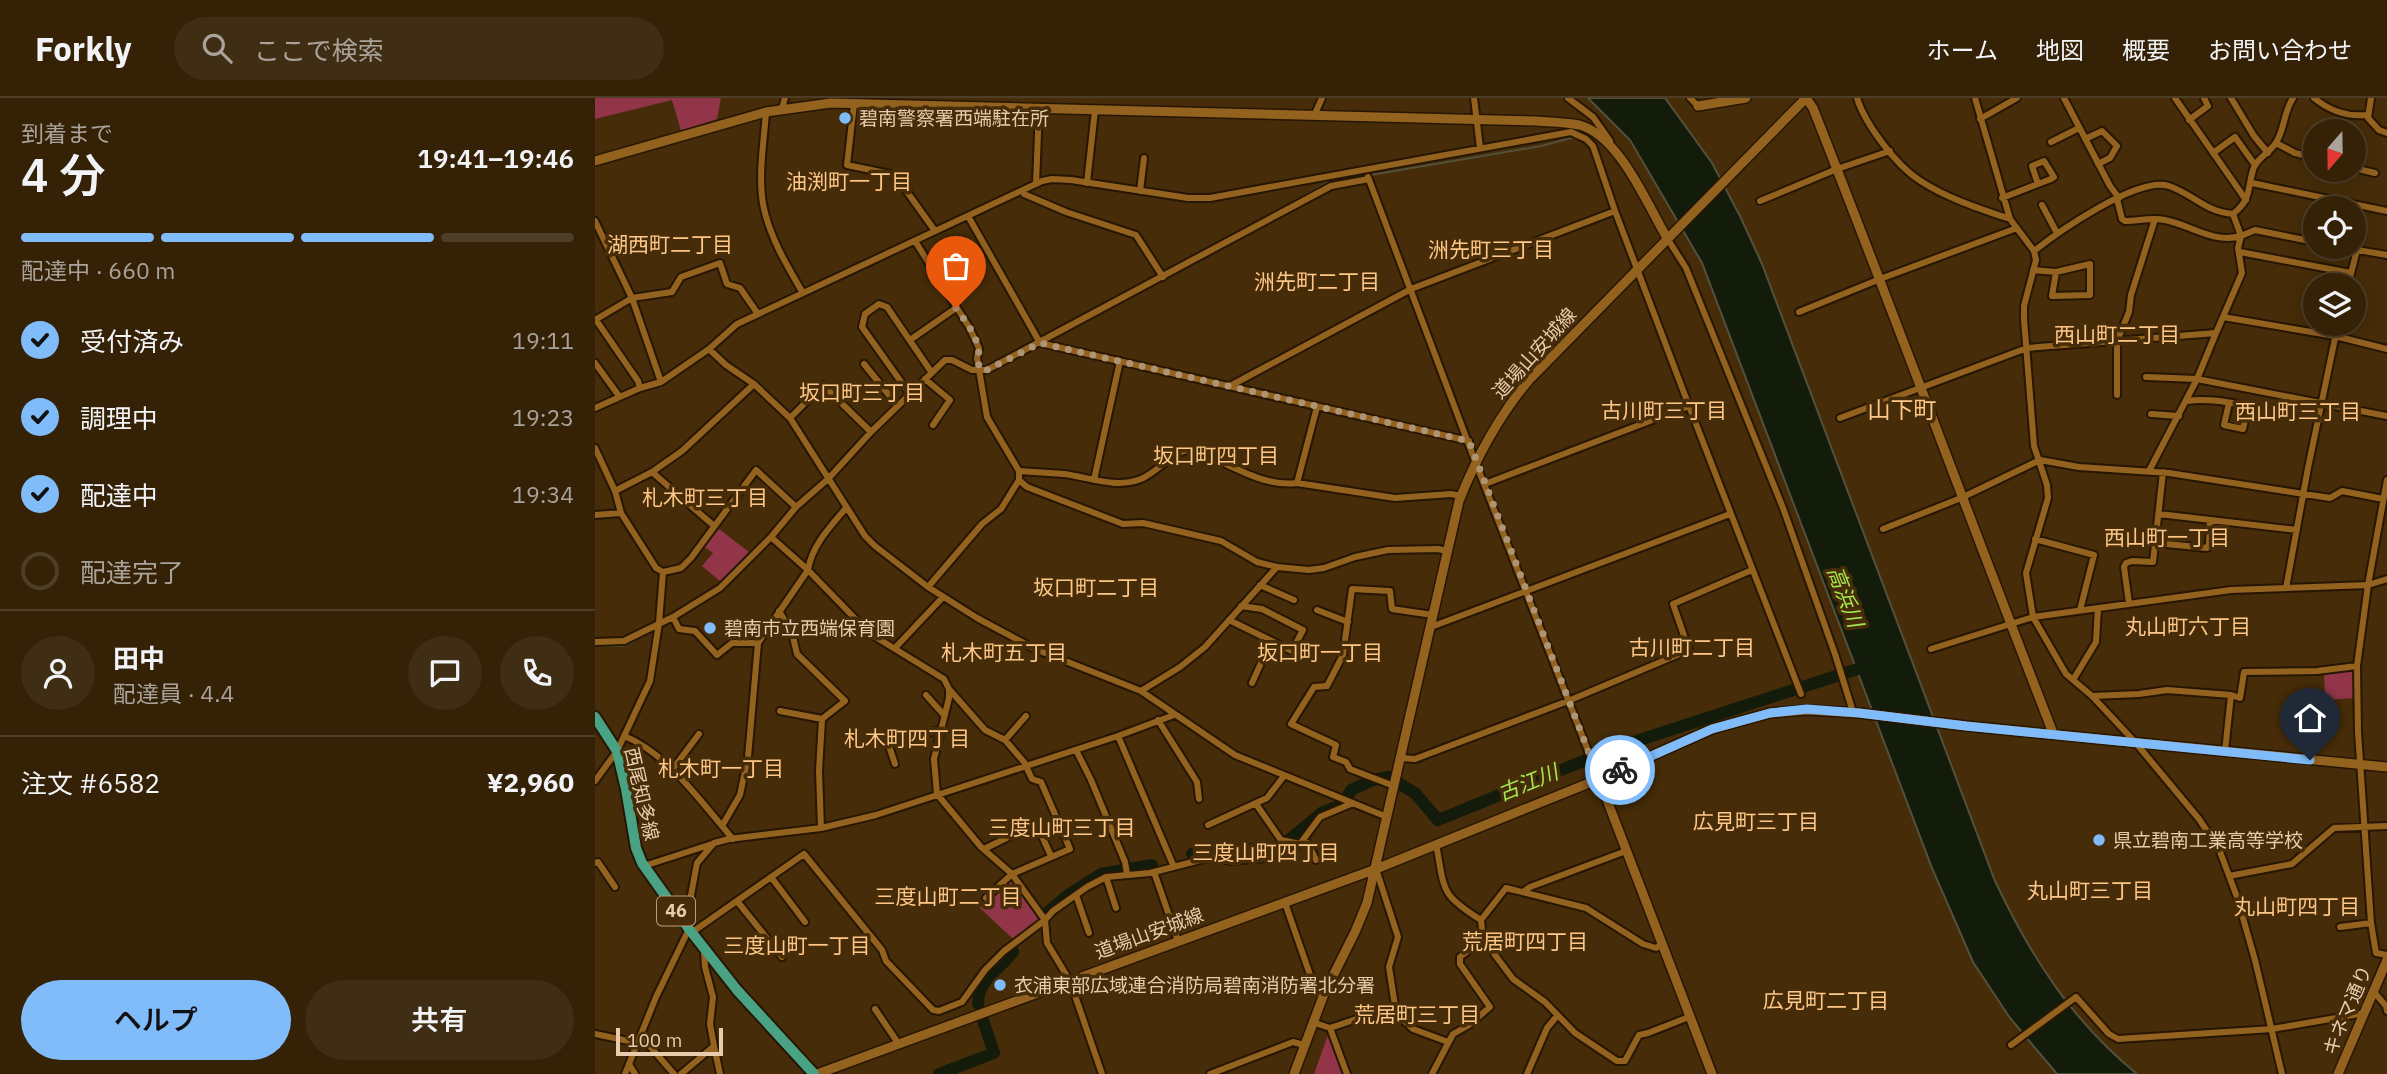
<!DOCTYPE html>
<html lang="ja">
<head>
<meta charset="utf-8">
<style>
	:root { --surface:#342106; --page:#3f2e14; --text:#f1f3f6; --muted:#a9a39b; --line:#4e3e28; --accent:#81bcfa }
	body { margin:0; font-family:"IBM Plex Sans","Noto Sans JP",sans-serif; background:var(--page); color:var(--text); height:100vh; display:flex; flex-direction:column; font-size:26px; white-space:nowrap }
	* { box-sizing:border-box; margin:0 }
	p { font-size:23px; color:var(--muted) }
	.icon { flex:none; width:38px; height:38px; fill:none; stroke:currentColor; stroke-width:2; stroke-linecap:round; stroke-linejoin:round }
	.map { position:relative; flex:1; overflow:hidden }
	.panel { display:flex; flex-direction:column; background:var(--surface); width:595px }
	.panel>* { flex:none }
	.needle { width:46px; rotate:200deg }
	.tools { position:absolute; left:1708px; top:21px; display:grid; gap:14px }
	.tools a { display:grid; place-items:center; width:63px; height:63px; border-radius:50%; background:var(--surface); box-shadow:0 4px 18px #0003,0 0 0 2px var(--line); font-size:35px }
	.scale { position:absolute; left:21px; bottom:18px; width:107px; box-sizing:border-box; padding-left:7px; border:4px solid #e8ccae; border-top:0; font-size:19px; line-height:24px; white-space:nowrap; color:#e8ccae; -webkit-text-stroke:5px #462c08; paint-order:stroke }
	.pin { position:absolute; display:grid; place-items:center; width:60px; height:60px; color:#fff; margin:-72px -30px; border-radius:50% 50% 50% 0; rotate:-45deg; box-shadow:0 0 7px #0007 }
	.pin .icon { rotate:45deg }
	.courier { position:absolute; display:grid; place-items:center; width:70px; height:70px; margin:-35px; border:5px solid #81bcfa; border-radius:50%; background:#fff; color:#222; box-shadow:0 2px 9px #0007 }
	.headline em { font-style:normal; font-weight:600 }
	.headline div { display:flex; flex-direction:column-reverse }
	.headline { display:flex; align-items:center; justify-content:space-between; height:119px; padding:0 21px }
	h1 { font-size:46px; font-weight:600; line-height:52px }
	.bar { display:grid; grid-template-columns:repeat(4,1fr); gap:10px 7px; align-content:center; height:84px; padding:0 21px }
	.bar i { height:9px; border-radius:5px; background:var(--line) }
	.bar .active { background:var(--accent) }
	.bar p { grid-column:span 4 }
	.line { display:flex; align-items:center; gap:18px; padding:0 21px; border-top:2px solid var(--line) }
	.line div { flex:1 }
	.round { display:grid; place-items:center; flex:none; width:74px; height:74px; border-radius:37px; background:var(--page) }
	ol { padding:0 21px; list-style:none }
	li { display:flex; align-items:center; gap:21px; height:77px }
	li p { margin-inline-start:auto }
	li .icon { padding:7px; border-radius:50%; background:var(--accent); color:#111; stroke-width:4 }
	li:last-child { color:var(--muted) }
	li i { width:38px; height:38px; border:4px solid var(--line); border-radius:50% }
	.action { display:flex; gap:14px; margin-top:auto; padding:14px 21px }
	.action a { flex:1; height:80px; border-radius:42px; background:var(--accent); color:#111; font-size:28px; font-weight:600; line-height:80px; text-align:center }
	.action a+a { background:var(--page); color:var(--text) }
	header { display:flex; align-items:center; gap:42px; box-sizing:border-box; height:98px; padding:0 35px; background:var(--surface); border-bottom:2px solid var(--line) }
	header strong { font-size:33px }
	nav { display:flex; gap:38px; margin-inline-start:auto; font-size:24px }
	.search { width:490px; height:63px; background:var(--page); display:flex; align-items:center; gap:18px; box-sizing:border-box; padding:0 24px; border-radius:38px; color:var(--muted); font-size:26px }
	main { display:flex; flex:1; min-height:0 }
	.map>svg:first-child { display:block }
</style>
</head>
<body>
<header>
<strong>Forkly</strong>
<div class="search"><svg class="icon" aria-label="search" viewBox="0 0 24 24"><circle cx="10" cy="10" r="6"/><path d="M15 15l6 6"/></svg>ここで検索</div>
<nav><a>ホーム</a><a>地図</a><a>概要</a><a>お問い合わせ</a></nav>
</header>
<main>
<section class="panel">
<div class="headline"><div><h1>4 分</h1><p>到着まで</p></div><em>19:41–19:46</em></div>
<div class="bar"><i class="active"></i><i class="active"></i><i class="active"></i><i></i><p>配達中 · 660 m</p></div>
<ol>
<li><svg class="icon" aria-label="check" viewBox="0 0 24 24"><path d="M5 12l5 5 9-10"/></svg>受付済み<p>19:11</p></li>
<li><svg class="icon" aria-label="check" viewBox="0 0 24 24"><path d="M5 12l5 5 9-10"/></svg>調理中<p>19:23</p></li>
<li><svg class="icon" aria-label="check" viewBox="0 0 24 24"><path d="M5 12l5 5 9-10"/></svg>配達中<p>19:34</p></li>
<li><i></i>配達完了</li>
</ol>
<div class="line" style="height:126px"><a class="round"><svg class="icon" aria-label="person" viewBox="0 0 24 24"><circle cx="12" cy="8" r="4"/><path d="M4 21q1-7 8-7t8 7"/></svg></a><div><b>田中</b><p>配達員 · 4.4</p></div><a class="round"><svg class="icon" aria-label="chat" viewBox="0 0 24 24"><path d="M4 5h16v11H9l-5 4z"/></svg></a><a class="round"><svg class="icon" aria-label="phone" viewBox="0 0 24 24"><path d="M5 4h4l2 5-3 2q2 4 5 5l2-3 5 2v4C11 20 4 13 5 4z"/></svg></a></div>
<div class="line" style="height:91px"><div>注文 #6582</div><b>¥2,960</b></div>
<div class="action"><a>ヘルプ</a><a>共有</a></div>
</section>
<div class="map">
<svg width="1792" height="976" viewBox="0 0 1792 976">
	<rect width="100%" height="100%" fill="#462c08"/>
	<!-- green -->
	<path fill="#923549" d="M 0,0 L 126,0 L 122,21 L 86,33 L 77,2 L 0,21 Z
		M 124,431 L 154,454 L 126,484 L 107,468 L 118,455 L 108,448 Z
		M 1757,571 L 1760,574 L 1759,600 L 1730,602 L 1729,574 Z
		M 416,781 L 444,822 L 419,842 L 385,810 Z
		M 737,935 L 752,976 L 719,976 L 733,937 Z"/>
	<!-- water -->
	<path fill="#131b0b" stroke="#53503c" stroke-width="2" d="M 993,0 L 1070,0 L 1117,65 L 1145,118 L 1167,166 L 1400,783 C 1436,859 1477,923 1542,976 L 1462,976 L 1415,920 L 1378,864 L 1337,770 L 1107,165 L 1035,42 Z"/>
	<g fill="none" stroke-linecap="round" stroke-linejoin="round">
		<!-- stream -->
		<path stroke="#53503c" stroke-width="2" d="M 776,77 L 946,48 L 980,39
			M 664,123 L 733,84 L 771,78
			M 0,548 L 27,548 L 39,543"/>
		<!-- river -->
		<path stroke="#131b0b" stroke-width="12" d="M 803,685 L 820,695 L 843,722 L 1023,649 L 1275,567
			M 597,756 L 628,752 L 675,751 L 688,747 L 728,714 L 749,706 L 756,692 L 778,682 L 793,679
			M 453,814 L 473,797 L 506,776 L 557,767
			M 383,906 C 383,881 404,872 418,854
			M 344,976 L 399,955 L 387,919"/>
		<defs>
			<path id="street" d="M 879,0 L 885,50
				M 973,0 L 998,19 L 1015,43
				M 1095,0 L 1103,8
				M 1262,0 C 1270,26 1301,67 1324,82 C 1351,100 1385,111 1415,121
				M 1380,0 L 1415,121 L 1439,153 L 1441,162 L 1429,208 L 1429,221 L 1439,348 L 1452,387 L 1453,400 L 1431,475 L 1438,519 L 1471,576 L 1497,598 L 1540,644 L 1604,721 L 1624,751 L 1642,799 L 1660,862 L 1687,976
				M 1469,0 L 1515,88 L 1524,100
				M 1580,0 L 1651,102
				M 1636,0 L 1659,38 L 1673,55
				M 1719,0 C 1735,13 1751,19 1772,17
				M 1776,0 L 1773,20 L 1784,32 L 1792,35
				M 259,6 L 252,67 L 300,77 L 340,133
				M 187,10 L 190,0
				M 171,14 C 169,43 163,77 168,106 C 174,138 192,168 208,195
				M 719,18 L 727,0
				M 1385,21 L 1422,0
				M 1594,22 L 1613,8 L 1609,0
				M 1490,41 L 1507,33 L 1522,48 L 1515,60 L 1503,66
				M 1456,44 L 1484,30
				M 1681,45 L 1700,55 L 1720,60
				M 1618,55 L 1640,39 L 1660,67
				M 1759,70 L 1780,75
				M 773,79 L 880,363 L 1004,681
				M 492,85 L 500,12
				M 1657,85 L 1792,113
				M 441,86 L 444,10
				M 428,92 L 429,96 L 471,114 L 541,137 L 568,179
				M 545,93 L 549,60
				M 1407,100 L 1456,81 L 1459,79 L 1449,63 L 1437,68 L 1443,86
				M 1522,101 L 1527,121 L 1530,123 C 1543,123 1557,119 1570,122 C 1596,127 1618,146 1646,138 L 1643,150 L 1647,175 L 1628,219
				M 1165,103 L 1242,71 L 1295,53
				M 1447,107 L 1462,135
				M 1638,116 L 1646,138 L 1660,132 L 1720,144
				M 373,118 L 445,245 L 874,343
				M 0,123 L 37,200 L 66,284
				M 1072,140 L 1091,170 L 1188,410 L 1240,556 L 1258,614
				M 320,143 L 374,229 L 384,250 L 382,260 L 392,319 L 424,373 L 424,382 L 406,411 L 387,426 L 333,489
				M 1745,149 L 1792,157
				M 1439,153 C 1463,134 1543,78 1574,88 C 1598,96 1610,114 1638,116 C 1657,101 1652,91 1658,72 C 1661,61 1674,55 1680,46 C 1690,32 1688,15 1698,0
				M 1645,154 L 1756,175
				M 1438,172 L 1461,174 L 1495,166 L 1495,197 L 1457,198 L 1461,174
				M 1753,187 L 1762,152
				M 1204,214 L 1285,181 L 1422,130
				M 0,222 L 37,200 L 77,194 L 86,179 L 125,165 L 132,186 L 145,190 L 163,216
				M 1,222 L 43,283 L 45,290
				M 315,242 L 361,210
				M 114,251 L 131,267 L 159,286 L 195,320 L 270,438 L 280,448 L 333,489 L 382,520 L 440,551 L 546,593 L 640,657 L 792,719
				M 0,265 L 24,298
				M 269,266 L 302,307
				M 1551,279 L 1602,281 L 1792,318
				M 330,281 L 355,302 L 338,327
				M 635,288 L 816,191 L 1020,113
				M 314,295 L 267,229 L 270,216 L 284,206 L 292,209 L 337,275
				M 1522,297 L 1522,243 L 1534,214 L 1536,197 L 1560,121
				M 1592,303 C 1613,300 1631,304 1653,308 L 1648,331 L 1629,327 L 1634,305
				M 0,310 L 45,290 L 66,284 L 114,251 L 142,226 L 447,83 L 457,81 L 476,82 L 593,100 L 615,100 L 976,34 L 991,41 L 998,48 L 1020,113 L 1094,308 L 1206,596
				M 1556,316 L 1584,318
				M 195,320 L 228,287 L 276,334 L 350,262 L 357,262 L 377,272 L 392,272 L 736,88 L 774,81
				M 1245,320 L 1432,250 L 1621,235 L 1628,219 L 1740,238 L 1792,251
				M 0,350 L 20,393 L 26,415 L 61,470 L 68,474
				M 424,373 C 439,374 454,375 469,376 C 493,379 521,391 546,381 C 565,373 576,353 598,351 C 630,363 667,390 702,385 L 800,400 L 856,396 L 866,398
				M 1554,373 L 1602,281 L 1621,235
				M 57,374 L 118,427
				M 424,382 L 432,389 L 528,426 L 548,425 L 626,443 L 662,464 L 682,469 L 714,472 L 729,470 L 760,459 L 793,452 L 843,451 L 852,453
				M 499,382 L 525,263
				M 1792,382 L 1773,487 L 1762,568 L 1763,634 L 1776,825 L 1781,855 L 1792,857
				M 702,385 L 722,309
				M 890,386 L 1094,308
				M 20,393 L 57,374 L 87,353 L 159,286
				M 1564,416 L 1702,432
				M 0,417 L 26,415
				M 1288,431 L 1366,400 L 1445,362 L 1484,369 L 1574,375 L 1735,400 L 1747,393 L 1788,401
				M 176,439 L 213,472 L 274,535 L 349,581 L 354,591 L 354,600 L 339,661 L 342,696 L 386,749 L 417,776 L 450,822 L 452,845 L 475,883 L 507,976
				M 1440,441 L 1499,457 L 1485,512
				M 1561,445 L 1612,450 L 1614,446 L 1615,422
				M 68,474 L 86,470 L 96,460 L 161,372 L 201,409
				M 665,487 L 699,502
				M 1691,490 L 1713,370 L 1743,226
				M 1534,505 L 1529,469 L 1531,465 L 1537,463 L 1558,464 L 1568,374
				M 722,512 L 753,524
				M 184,513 L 197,535 L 202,556 L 250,603 L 227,621 L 224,673 L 226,730
				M 78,519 L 84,531 L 100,533 L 122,557 L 137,545 L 163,545
				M 634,522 L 697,553 L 708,532 L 667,511 L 646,508
				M 836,529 L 1135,416
				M 0,544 L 29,543 L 78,519 L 125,490 L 176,439 L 201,409 L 233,381 L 276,334
				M 300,550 L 348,499
				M 1336,551 L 1438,519 L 1636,492 L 1773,487 L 1792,481
				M 1478,582 L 1501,544 L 1503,510
				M 657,585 L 676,543
				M 354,591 L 390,632 L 410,642 L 429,664 L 437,681 L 446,684 L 475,751 L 417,776 L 391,800
				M 546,593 L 585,569 L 610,549 L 682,469
				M 331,597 L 349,617
				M 1497,598 L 1544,596 L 1572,592 L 1636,597
				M 185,613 L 227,621
				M 563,622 L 602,684 L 604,701
				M 29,638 C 73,655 108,707 138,741
				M 523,638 L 579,769
				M 410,642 L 431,618
				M 481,652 L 496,682 L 530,764 L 532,776
				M 1630,653 L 1636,597 L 1645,600 L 1649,574 L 1722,573 L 1762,568
				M 806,660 L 820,661 L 973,603 L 1094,552 L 1078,506 L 1157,472
				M 300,666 L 294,648 L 296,646 L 346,631
				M 77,672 L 104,636
				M 0,683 L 22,653 L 55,583 L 64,525 L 68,474
				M 799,688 L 755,671 L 751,664 L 738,659 L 741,647 L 696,626 L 719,589 L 732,588 L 748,557 L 757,491 L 795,493 L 797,511 L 838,517
				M 661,706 L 686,742 L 705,746 L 713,745 L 721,762
				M 613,727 L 672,700 L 689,678
				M 127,728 L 145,697 L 153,659 L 163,545 L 213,472 C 217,447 235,429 251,410
				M 446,736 L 456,758
				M 841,746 C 850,792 844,796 886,822
				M 389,751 L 432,730
				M 0,765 L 3,764 L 20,789
				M 49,768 L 117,746
				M 781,771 L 803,839 L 794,869 L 800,908 L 805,919 L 818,931 L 853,944
				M 559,774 L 583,843
				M 1634,778 L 1697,766 L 1739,730 L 1792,728
				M 176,779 L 210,824
				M 511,779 L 521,810
				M 928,794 L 935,789 L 1031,753
				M 481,797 L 494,835
				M 142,803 L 187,859
				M 690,805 L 720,891 L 729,896
				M 1745,829 L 1776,825
				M 96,835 L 209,756 L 287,852 L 291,863 L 338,912 L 344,913 L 367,904 L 390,872 L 409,853 L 450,822 L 458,813 L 492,789 L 511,779 L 555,775 L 617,759 L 636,763 L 682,759 L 697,753 L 705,746 L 725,719 L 758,705
				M 1066,847 L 1061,850 L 1048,846 L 991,810 L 911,790 L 886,822 L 888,841 L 918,881 L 950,904 L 980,935 L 1022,963 L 1030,963 L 1044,937 L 1053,935 L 1094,919
				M 109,854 L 110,869 L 118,899 L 115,926 L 119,948
				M 1779,894 L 1791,908 L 1792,913
				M 280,911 L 303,945
				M 717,924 L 735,930 L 800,908
				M 735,930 L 752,976
				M 0,936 L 43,945
				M 46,938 L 79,976
				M 1416,947 L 1481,899 L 1514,936 L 1523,941 L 1677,931 L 1770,915
				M 34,966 L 40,976
				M 30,976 L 61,899 L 94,831 L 94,808 L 102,765 L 119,745 L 134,741 L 226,730 L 281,717 L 523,638 L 579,617
				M 86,976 L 119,948 L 125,976
				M 615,976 L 698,944 L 709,947
				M 837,976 L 858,936 L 874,927 L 895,909 L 865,866 L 865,859 L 888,841
				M 932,976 L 952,930 L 962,918"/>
			<path id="secondary" d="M 1211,0 L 1218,10 C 1300,218 1377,427 1458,635
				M 1103,8 L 1151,0
				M 0,63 L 171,14 L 236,5 L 941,23 C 955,24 970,24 984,27 C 1024,37 1052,106 1072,140
				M 1004,681 L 1117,976
				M 222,976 L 781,771 L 1004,681 L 1117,631 L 1175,615 L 1212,612 L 1264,615 L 1371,628 L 1792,669
				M 699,976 L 729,896 L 760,834 L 772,805 L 864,403 C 882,358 903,319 934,282 L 1211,0
				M 1743,976 L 1792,862"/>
			<path id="primary" d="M 0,619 L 22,653 L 31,691 L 41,750 L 47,765 L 94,831 L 142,892 L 219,976"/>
		</defs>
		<!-- street casing -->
		<use href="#street" stroke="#261603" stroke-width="10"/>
		<!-- secondary casing -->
		<use href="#secondary" stroke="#261603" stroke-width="12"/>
		<!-- primary casing -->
		<use href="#primary" stroke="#261603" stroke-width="14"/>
		<!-- street -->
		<use href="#street" stroke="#94621f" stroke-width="6"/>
		<!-- secondary -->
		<use href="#secondary" stroke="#94621f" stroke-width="9"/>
		<!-- primary -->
		<use href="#primary" stroke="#49a283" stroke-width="10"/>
	</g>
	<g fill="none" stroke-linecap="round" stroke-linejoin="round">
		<!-- done -->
		<path stroke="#af9474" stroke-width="7" stroke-dasharray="0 12.6" d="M 361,210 C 369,221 381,236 383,250 C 385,257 382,262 385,272 L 392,272 L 445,245 L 874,343 L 1004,681 L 1025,672"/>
		<!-- route -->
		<path stroke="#81bcfa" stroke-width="9" d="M 1025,672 L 1117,631 L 1175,615 L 1212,611 L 1264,615 L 1371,628 L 1715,662"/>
	</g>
	<!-- markers -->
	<g fill="#81bcfa" stroke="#462c08" stroke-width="2.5">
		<circle cx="250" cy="20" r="7"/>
		<circle cx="115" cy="530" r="7"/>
		<circle cx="1504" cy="742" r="7"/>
		<circle cx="405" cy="887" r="7"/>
	</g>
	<g text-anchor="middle" stroke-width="7" stroke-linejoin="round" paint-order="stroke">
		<!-- shield labels -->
		<rect fill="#462c08" stroke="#b79c7c" stroke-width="2" x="62" y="798.5" width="38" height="29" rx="5"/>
		<g font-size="18" font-weight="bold" fill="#e8ccae">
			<text x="81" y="819">46</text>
		</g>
		<!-- poi labels -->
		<g font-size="19" fill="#e8ccae" stroke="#462c08" text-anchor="start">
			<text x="264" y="27">碧南警察署西端駐在所</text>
			<text x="129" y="537">碧南市立西端保育園</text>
			<text x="1518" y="749">県立碧南工業高等学校</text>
			<text x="419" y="894">衣浦東部広域連合消防局碧南消防署北分署</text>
		</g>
		<!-- street labels -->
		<g font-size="19" fill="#e8ccae" stroke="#462c08">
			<text transform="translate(939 255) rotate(-48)" y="7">道場山安城線</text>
			<text transform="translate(47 696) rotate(77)" y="7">西尾知多線</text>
			<text transform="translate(554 835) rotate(-20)" y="7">道場山安城線</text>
			<text transform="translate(1752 912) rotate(-67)" y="7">キネマ通り</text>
		</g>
		<!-- neighbourhood labels -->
		<g font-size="21" fill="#fec787" stroke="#462c08">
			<text x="254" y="91">油渕町一丁目</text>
			<text x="75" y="154">湖西町二丁目</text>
			<text x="896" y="159">洲先町三丁目</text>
			<text x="722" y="191">洲先町二丁目</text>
			<text x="1522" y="244">西山町二丁目</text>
			<text x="267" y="302">坂口町三丁目</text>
			<text x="1069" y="320">古川町三丁目</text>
			<text x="1703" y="321">西山町三丁目</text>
			<text x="621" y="365">坂口町四丁目</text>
			<text x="110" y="407">札木町三丁目</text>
			<text x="1572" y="447">西山町一丁目</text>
			<text x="501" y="497">坂口町二丁目</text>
			<text x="1593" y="536">丸山町六丁目</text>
			<text x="1097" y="557">古川町二丁目</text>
			<text x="409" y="562">札木町五丁目</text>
			<text x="725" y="562">坂口町一丁目</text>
			<text x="312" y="648">札木町四丁目</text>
			<text x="126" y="678">札木町一丁目</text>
			<text x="1161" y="731">広見町三丁目</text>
			<text x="467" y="737">三度山町三丁目</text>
			<text x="671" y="762">三度山町四丁目</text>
			<text x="1495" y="800">丸山町三丁目</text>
			<text x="353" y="806">三度山町二丁目</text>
			<text x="1702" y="816">丸山町四丁目</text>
			<text x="930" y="851">荒居町四丁目</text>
			<text x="202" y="855">三度山町一丁目</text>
			<text x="1231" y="910">広見町二丁目</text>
			<text x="822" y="924">荒居町三丁目</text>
		</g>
		<!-- water labels -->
		<g font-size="21" font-style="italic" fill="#a4e84f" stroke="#462c08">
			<text transform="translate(1250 499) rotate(69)" y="7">高浜川</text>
			<text transform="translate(933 685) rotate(-22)" y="7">古江川</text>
		</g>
		<!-- quarter labels -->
		<g font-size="23" fill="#fec787" stroke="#462c08">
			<text x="1307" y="320">山下町</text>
		</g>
	</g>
</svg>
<div class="tools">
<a><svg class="needle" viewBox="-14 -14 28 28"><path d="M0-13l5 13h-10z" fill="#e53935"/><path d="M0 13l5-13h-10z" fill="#a9a39b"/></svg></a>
<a><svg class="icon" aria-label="locate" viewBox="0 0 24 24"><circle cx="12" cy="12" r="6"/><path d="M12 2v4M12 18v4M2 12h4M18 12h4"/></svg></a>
<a><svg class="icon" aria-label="layers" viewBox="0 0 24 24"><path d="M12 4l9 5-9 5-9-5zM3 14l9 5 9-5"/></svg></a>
</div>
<div class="scale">100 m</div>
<div class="pin" style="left:361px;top:210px;background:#ea580c"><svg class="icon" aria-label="bag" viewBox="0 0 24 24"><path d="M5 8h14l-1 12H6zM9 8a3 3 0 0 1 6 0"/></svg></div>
<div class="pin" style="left:1715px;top:662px;background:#1f2937"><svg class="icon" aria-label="home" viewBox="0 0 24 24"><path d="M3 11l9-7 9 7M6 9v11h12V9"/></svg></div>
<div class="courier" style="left:1025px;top:672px"><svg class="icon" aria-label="bike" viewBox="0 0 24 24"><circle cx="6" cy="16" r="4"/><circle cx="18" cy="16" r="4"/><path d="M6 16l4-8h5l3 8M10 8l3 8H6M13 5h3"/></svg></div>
</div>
</main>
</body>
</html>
